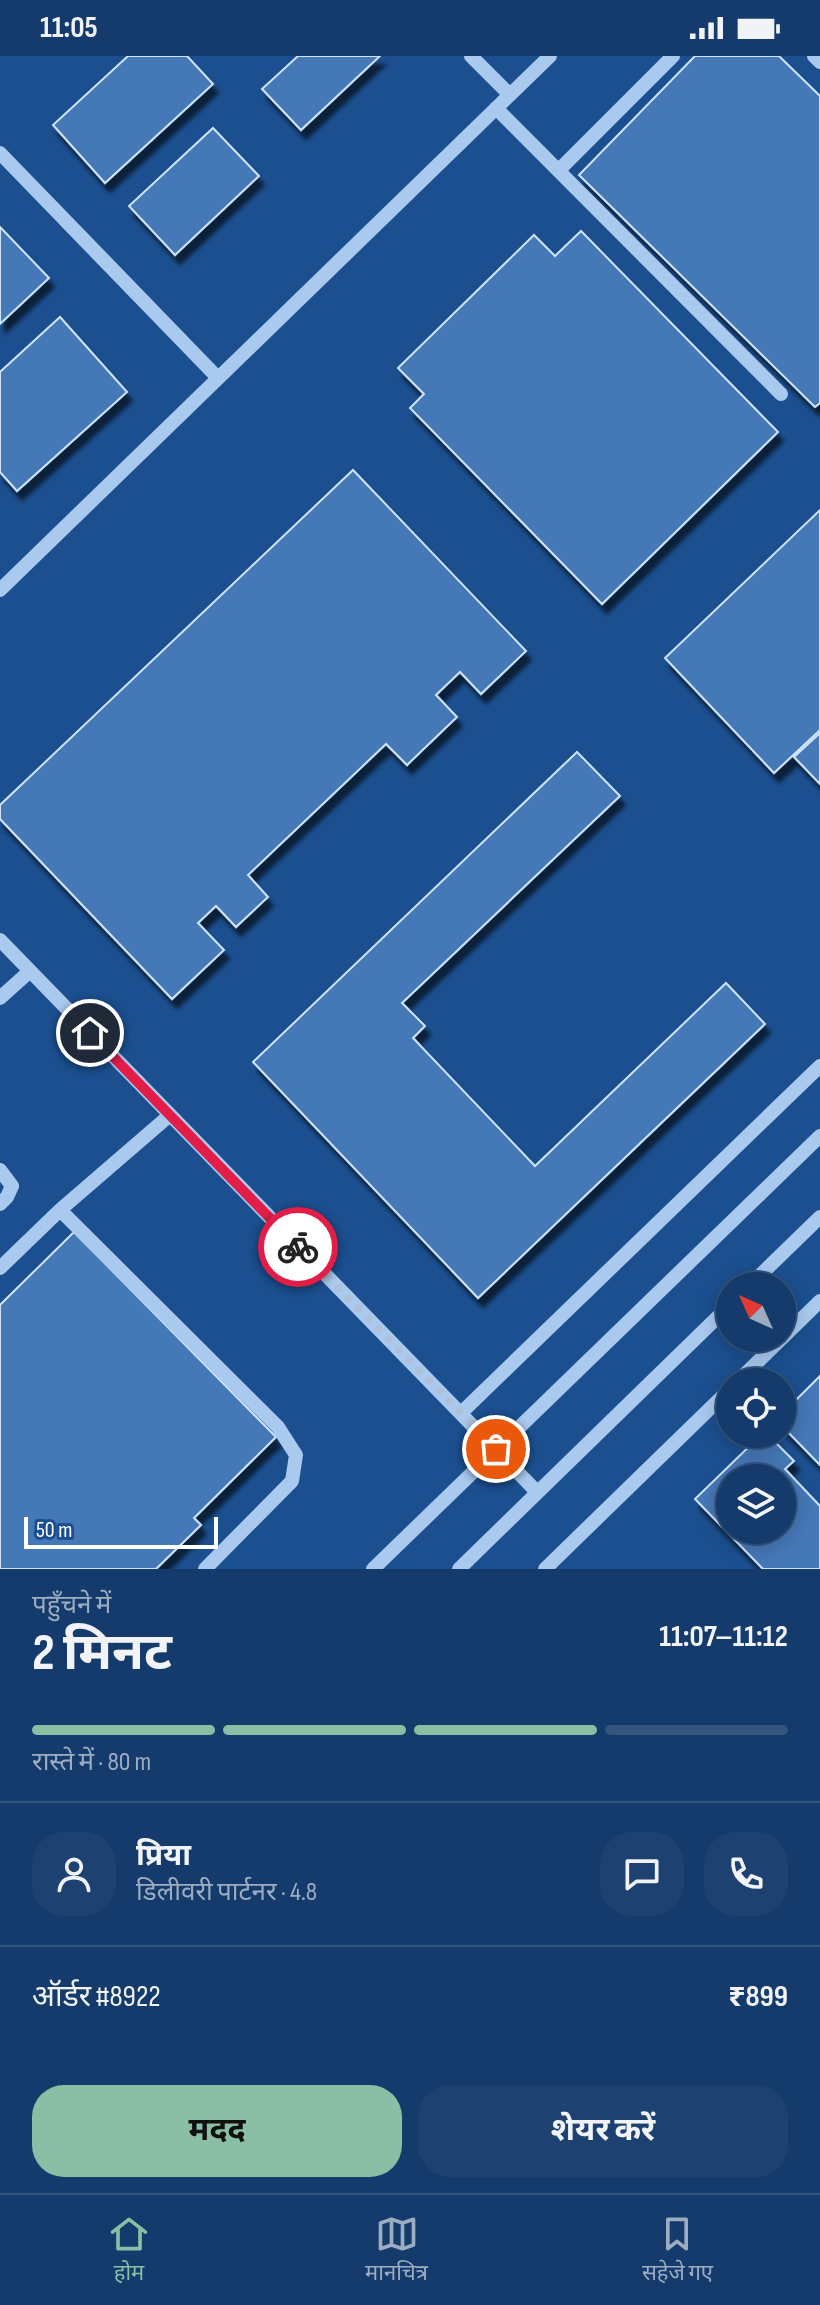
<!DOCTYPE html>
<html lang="hi">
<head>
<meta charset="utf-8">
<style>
	:root { --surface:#143b6b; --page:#1d4271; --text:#f1f3f6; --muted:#9dadc1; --line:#33557e; --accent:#8abfa5 }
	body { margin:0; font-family:"Sofia Sans Condensed","Noto Sans Devanagari",sans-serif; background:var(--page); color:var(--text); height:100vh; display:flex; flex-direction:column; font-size:30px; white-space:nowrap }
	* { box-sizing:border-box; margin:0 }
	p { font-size:26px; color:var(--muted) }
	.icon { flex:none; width:44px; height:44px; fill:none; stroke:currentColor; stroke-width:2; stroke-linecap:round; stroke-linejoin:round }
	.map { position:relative; height:1513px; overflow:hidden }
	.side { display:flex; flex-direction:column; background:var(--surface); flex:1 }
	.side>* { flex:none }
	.needle { width:52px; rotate:315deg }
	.fabs { position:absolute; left:716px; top:1216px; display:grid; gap:16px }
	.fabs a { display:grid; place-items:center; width:80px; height:80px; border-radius:50%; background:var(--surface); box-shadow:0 4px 20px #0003,0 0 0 2px var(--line); font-size:40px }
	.scale { position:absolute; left:24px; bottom:20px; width:194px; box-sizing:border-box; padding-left:8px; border:4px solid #fff; border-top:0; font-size:22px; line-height:28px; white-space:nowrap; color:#fff; -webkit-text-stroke:6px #1b4f8f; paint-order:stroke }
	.pin { position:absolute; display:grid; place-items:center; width:68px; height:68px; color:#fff; margin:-34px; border:4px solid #fff; border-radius:50%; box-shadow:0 2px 8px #0007 }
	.courier { position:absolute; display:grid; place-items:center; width:80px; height:80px; margin:-40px; border:6px solid #e11d48; border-radius:50%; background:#fff; color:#222; box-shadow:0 2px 10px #0007 }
	.overview em { font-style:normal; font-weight:700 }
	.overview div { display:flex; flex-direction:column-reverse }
	.overview { display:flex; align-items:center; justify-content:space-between; height:136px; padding:0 32px }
	h1 { font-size:52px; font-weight:700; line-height:60px }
	.bar { display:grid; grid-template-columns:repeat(4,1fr); gap:12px 8px; align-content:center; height:96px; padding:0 32px }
	.bar i { height:10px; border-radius:6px; background:var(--line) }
	.bar .selected { background:var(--accent) }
	.bar p { grid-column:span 4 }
	.line { display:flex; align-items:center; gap:20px; padding:0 32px; border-top:2px solid var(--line) }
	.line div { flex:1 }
	.round { display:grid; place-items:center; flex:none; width:84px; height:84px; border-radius:32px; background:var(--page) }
	.button { display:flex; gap:16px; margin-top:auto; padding:16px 32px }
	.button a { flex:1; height:92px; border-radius:32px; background:var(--accent); color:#111; font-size:32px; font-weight:700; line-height:92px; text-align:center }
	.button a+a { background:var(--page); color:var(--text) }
	.status { display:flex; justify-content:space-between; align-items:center; height:56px; padding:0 40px; background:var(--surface); direction:ltr }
	.status svg { height:22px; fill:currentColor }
	.dock { display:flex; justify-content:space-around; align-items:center; height:112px; border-top:2px solid var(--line); background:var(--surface); font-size:22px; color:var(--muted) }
	.dock a { display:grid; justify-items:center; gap:4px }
	.dock .selected { color:var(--accent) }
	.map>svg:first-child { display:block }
</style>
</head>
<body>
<div class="status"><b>11:05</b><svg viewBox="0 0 49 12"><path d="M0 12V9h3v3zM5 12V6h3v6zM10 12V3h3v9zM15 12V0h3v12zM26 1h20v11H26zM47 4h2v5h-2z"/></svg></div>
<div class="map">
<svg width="820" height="1513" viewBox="0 0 820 1513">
	<defs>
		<filter id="shadow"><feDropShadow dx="5" dy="9" stdDeviation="2" flood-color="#0009"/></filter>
	</defs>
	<rect width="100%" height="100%" fill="#1b4f8f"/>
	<!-- building -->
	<path fill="#4478b7" stroke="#cfe3fa" stroke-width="2" fill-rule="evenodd" filter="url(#shadow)" d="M 128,0 L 187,0 L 213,28 L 105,127 L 53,69 Z
		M 298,0 L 380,0 L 301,74 L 262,33 Z
		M 695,0 L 779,0 L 820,40 L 820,347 L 815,351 L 579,119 Z
		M 213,72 L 259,120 L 175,199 L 129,150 Z
		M 0,171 L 49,222 L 0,268 Z
		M 581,175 L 778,376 L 602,548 L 410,352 L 424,338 L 398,312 L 534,179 L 555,200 Z
		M 60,261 L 127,336 L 17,435 L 0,416 L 0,316 Z
		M 353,414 L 526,595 L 481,638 L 460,616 L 436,639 L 457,661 L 407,709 L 386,688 L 248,819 L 268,841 L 236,871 L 216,850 L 198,867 L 224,894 L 172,943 L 0,763 L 0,749 Z
		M 820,454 L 820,674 L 774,717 L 665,602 Z
		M 820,677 L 820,728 L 794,701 Z
		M 577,696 L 620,740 L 402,947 L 425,970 L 413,982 L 535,1110 L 726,927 L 765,968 L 478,1242 L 253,1006 Z
		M 74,1176 L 276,1381 L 194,1462 L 201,1469 L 156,1513 L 0,1513 L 0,1249 Z
		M 820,1320 L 820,1409 L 782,1370 L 782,1358 Z
		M 762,1378 L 767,1378 L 794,1405 L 785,1413 L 820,1450 L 820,1513 L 763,1513 L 695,1443 ZM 730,1422 L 782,1422 L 782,1474 L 730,1474 Z"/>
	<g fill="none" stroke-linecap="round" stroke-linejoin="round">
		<!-- minor -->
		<path stroke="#a9c9ee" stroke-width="14" d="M 471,0 L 510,39
			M 814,0 L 820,6
			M 496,52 L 781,338
			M 0,97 L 218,322
			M 559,114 L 673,0
			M 0,534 L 550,0
			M 0,884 L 537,1436
			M 0,942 L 30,915
			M 170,1059 L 60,1154 L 278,1371 L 296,1399 L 292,1425 L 205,1513
			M 0,1114 L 12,1130 L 7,1141 L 0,1148
			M 0,1212 L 60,1154
			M 749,1230 L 820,1161
			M 737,1326 L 820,1245
			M 461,1357 L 820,1010
			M 373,1513 L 820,1080
			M 459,1513 L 730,1249
			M 545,1513 L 730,1333"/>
	</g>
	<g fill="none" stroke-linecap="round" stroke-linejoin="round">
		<!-- done -->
		<path stroke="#afc1d8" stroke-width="8" stroke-dasharray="0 14.4" d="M 298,1191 L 496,1393"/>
		<!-- route -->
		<path stroke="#e11d48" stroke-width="10" d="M 90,977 L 298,1191"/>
	</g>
</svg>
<div class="fabs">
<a><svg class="needle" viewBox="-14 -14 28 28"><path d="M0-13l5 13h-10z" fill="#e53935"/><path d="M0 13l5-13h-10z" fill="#9dadc1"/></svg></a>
<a><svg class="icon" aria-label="locate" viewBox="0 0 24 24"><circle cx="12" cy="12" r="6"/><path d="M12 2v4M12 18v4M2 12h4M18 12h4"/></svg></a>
<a><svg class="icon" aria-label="layers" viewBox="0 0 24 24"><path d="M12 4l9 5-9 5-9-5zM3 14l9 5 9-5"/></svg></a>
</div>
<div class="scale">50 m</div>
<div class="pin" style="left:496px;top:1393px;background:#ea580c"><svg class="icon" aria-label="bag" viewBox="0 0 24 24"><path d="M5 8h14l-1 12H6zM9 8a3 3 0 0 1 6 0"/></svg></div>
<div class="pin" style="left:90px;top:977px;background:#1f2937"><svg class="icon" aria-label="home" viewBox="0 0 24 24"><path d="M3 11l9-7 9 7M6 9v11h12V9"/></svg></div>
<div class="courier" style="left:298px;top:1191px"><svg class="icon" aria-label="bike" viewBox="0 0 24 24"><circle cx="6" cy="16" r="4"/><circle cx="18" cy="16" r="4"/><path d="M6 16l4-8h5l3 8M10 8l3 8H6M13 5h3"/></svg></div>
</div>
<section class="side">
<div class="overview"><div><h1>2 मिनट</h1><p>पहुँचने में</p></div><em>11:07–11:12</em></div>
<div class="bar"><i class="selected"></i><i class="selected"></i><i class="selected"></i><i></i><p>रास्ते में · 80 m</p></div>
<div class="line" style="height:144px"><a class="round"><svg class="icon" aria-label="person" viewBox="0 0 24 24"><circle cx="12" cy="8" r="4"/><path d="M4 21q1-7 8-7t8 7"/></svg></a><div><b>प्रिया</b><p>डिलीवरी पार्टनर · 4.8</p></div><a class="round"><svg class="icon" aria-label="chat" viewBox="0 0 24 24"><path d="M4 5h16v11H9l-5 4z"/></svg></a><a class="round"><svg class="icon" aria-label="phone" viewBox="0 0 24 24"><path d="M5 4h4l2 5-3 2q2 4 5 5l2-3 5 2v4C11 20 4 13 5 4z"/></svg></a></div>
<div class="line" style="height:104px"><div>ऑर्डर #8922</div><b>₹899</b></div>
<div class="button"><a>मदद</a><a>शेयर करें</a></div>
</section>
<nav class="dock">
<a class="selected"><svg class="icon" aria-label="home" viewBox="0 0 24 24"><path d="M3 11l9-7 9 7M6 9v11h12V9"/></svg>होम</a>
<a><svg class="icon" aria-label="map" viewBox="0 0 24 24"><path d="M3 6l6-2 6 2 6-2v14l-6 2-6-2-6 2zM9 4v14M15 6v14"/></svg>मानचित्र</a>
<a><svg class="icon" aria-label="saved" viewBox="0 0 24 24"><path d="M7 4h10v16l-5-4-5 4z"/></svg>सहेजे गए</a>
</nav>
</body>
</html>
